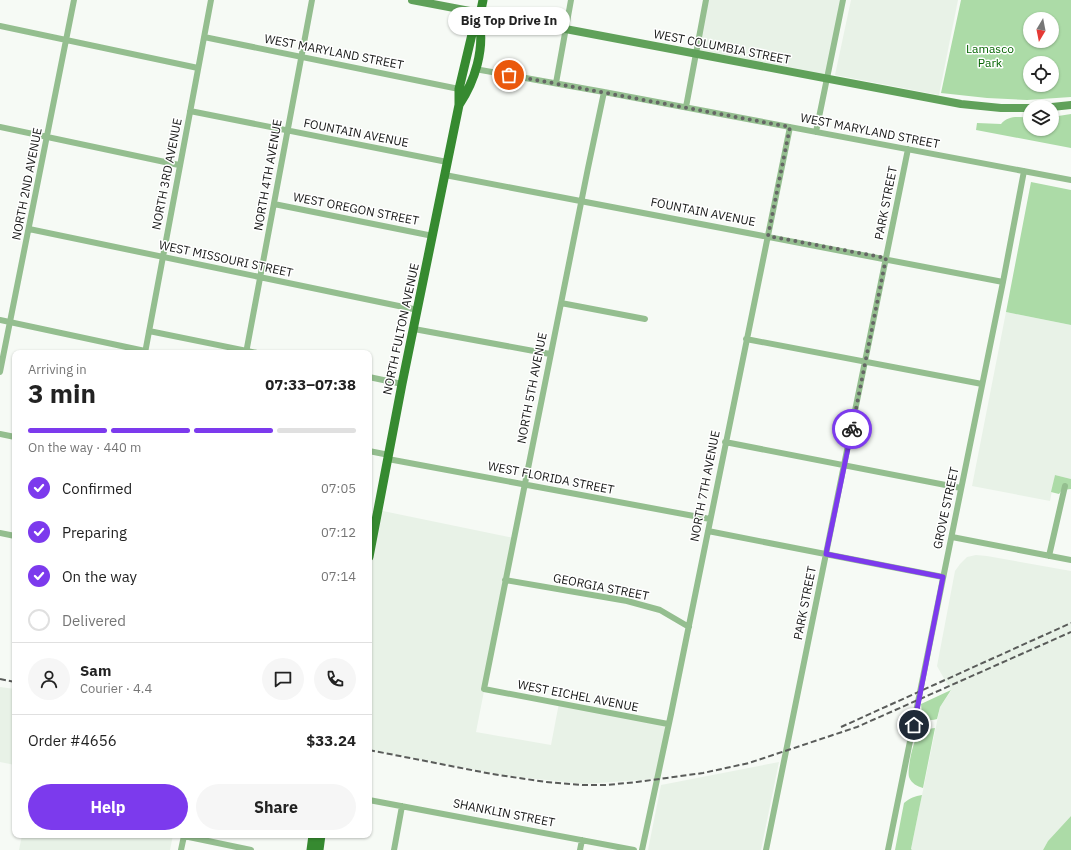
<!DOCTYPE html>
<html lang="en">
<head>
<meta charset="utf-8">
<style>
	:root { --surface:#fff; --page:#f6f6f6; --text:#222; --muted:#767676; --line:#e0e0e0; --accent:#7c3aed }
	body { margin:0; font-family:"IBM Plex Sans",sans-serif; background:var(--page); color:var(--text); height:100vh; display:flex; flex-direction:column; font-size:15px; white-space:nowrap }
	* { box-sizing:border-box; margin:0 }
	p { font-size:13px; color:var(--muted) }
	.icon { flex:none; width:22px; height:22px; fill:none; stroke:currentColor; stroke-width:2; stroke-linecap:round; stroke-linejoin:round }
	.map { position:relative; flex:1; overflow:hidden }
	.side { position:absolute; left:12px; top:350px; width:360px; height:488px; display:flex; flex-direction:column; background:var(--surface); border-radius:8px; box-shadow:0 1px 3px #0004 }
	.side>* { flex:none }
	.needle { width:26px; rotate:190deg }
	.tools { position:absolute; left:1023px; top:12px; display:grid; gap:8px }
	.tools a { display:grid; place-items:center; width:36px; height:36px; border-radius:50%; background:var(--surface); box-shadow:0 1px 3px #0004; font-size:20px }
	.pin { position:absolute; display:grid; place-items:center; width:34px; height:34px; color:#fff; margin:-17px; border:2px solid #fff; border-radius:50%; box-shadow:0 1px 4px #0007 }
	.courier { position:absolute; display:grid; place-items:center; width:40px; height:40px; margin:-20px; border:3px solid #7c3aed; border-radius:50%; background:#fff; color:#222; box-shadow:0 1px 5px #0007 }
	.bubble { position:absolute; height:28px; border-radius:14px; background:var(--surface); box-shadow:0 1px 3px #0004; font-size:13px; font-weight:800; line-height:28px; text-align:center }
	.overview em { font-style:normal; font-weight:800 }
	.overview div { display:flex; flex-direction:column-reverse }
	.overview { display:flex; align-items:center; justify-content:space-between; height:68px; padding:0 16px }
	h1 { font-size:26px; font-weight:800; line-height:30px }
	.bar { display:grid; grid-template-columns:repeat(4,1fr); gap:6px 4px; align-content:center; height:48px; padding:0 16px }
	.bar i { height:5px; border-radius:3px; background:var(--line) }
	.bar .selected { background:var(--accent) }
	.bar p { grid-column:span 4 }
	.line { display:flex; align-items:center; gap:10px; padding:0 16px; border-top:1px solid var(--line) }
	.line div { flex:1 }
	.round { display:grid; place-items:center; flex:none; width:42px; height:42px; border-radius:21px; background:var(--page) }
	ol { padding:0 16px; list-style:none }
	li { display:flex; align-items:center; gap:12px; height:44px }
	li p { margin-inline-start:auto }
	li .icon { padding:4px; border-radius:50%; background:var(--accent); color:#fff; stroke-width:4 }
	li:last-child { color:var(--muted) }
	li i { width:22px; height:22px; border:2px solid var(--line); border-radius:50% }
	.button { display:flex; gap:8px; margin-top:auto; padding:8px 16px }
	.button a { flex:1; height:46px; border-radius:24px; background:var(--accent); color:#fff; font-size:16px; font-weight:800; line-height:46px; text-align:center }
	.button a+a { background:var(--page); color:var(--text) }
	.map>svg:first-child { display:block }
</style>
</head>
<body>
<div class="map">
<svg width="1071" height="850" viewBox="0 0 1071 850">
	<rect width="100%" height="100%" fill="#f6faf5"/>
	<!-- built -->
	<path fill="#e8f2e7" d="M 706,0 L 842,0 L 827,79 L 696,54 Z
		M 851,0 L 958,0 L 939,95 L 835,75 Z
		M 1006,312 L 1071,325 L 1071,479 L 1055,475 L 1050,501 L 972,486 Z
		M 378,510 L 514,538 L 476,732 L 551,745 L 559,703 L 668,724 L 656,779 L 584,784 L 508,776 L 369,750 L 369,557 Z
		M 976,555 L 987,556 L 1071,571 L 1071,816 L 1048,841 L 1043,850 L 912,850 L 911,849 L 940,707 L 951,691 L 937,666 L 955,571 L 960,564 L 967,557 Z
		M 0,687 L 15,689 L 15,765 L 0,762 Z
		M 779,762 L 761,850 L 648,850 L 661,785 Z
		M 22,835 L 173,835 L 170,850 L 19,850 Z"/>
	<!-- green -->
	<path fill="#acdba7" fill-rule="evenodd" d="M 961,0 L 1071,0 L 1071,97 L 1027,100 L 987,98 L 941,93 ZM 1030,19 L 1052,19 L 1052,41 L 1030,41 ZM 1030,63 L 1052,63 L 1052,85 L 1030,85 Z
		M 1071,114 L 1071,148 L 976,130 L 977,123 L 1001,124 C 1009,115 1018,117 1030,118 L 1030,129 L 1052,129 L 1052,117 Z
		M 1031,182 L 1071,190 L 1071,325 L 1006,312 Z
		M 1055,475 L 1071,479 L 1071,489 L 1062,490 L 1059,494 L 1051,492 Z
		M 951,690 L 940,707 L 937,719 C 930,721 927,720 922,714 L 921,704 Z
		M 935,728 L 923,788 C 917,786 912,784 909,777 C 907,770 913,741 918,735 C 922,729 929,729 935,728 Z
		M 922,795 L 911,849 L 912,850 L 895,850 L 904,803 C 910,798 915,796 922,795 Z
		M 1071,816 L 1071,850 L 1043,850 L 1048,841 Z"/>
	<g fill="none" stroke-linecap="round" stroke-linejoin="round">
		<!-- minor -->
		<path stroke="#94be8f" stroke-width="6" d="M 0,26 L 198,68
			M 204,37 L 459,89
			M 475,69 L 604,92 L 1071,180
			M 556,83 L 571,0
			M 604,92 L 588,168 L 484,689 L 668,724
			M 686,107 L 706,0
			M 190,111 L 447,162
			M 0,127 L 179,165
			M 816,132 L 843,0
			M 445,175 L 1003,282
			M 274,204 L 433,236
			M 29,229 L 418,310
			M 561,303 L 645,319
			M 0,320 L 145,351
			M 414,329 L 550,354
			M 149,331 L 257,353
			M 746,339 L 982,384
			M 145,353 L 211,0
			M 246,353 L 312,0
			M 0,372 L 74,0
			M 369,377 L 402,384
			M 0,434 L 15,437
			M 725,442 L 961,488
			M 369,451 L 389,455
			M 388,459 L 710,519
			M 708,531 L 943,577
			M 0,533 L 15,536
			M 952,537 L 1071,560
			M 1049,556 L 1065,486
			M 505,580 L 627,601 L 660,610 L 689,627
			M 369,800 L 634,850
			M 181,850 L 184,836 L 251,850
			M 394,850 L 402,806
			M 580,850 L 582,840
			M 642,850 L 671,714 L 790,127
			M 766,850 L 908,149
			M 888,850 L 1003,282 L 1024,171"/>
		<!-- secondary -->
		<path stroke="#60a15a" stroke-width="8" d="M 412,0 L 961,104 L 1001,108 L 1030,108
			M 1052,107 L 1071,105"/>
		<!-- primary -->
		<path stroke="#368a30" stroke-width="9" d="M 459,105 C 475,81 485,49 479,20
			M 369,557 L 402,384 L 459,105 L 459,89 L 473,30 L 479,20 L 483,0
			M 311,850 L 313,835
			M 319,850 L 321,835"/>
		<!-- rail -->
		<path stroke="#5a5c5a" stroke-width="2" stroke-dasharray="6 3" stroke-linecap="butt" d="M 0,679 L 15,682
			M 841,727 L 1071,623
			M 369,750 L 492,774 L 546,782 L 583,785 L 606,785 L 637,782 L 703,773 L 749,763 L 857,727 L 1071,632"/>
	</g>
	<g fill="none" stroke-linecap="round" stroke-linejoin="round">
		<!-- done -->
		<path stroke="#656765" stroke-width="4" stroke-dasharray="0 7.2" d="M 509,75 L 790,127 L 768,236 L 886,258 L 852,429"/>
		<!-- route -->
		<path stroke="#7c3aed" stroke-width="5" d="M 852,429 L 826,554 L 943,577 L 914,725"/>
	</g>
	<g text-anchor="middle" stroke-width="3" stroke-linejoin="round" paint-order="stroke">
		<!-- street labels -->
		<g font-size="12" fill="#171817" stroke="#fff">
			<text transform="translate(722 47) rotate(11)" y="4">WEST COLUMBIA STREET</text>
			<text transform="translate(334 52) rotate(11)" y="4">WEST MARYLAND STREET</text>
			<text transform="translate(870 131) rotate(11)" y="4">WEST MARYLAND STREET</text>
			<text transform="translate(356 133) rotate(11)" y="4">FOUNTAIN AVENUE</text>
			<text transform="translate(167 174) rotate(-79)" y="4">NORTH 3RD AVENUE</text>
			<text transform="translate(268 175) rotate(-80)" y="4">NORTH 4TH AVENUE</text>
			<text transform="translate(27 184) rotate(-79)" y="4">NORTH 2ND AVENUE</text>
			<text transform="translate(886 203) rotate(-79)" y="4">PARK STREET</text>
			<text transform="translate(356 209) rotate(11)" y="4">WEST OREGON STREET</text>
			<text transform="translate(703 212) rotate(11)" y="4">FOUNTAIN AVENUE</text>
			<text transform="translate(226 259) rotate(12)" y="4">WEST MISSOURI STREET</text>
			<text transform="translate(401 329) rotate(-78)" y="4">NORTH FULTON AVENUE</text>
			<text transform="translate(532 388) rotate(-79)" y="4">NORTH 5TH AVENUE</text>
			<text transform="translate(551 478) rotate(11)" y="4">WEST FLORIDA STREET</text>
			<text transform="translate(705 486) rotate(-79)" y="4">NORTH 7TH AVENUE</text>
			<text transform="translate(946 508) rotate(-78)" y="4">GROVE STREET</text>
			<text transform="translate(601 587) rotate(11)" y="4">GEORGIA STREET</text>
			<text transform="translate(805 603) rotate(-79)" y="4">PARK STREET</text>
			<text transform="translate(578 696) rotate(11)" y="4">WEST EICHEL AVENUE</text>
			<text transform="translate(504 813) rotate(11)" y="4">SHANKLIN STREET</text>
		</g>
		<!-- park labels -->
		<g font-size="12" fill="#046400" stroke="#fff">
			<text x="990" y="53">Lamasco<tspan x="990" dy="14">Park</tspan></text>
		</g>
	</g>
</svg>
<div class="tools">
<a><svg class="needle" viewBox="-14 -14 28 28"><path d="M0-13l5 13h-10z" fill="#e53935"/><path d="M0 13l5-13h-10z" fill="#767676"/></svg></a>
<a><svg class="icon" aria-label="locate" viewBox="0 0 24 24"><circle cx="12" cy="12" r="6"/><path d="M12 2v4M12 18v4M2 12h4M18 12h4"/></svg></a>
<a><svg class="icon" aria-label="layers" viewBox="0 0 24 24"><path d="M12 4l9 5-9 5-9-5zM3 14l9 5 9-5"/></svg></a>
</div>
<div class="pin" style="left:509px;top:75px;background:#ea580c"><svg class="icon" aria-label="bag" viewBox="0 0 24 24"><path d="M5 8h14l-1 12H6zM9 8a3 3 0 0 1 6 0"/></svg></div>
<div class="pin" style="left:914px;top:725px;background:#1f2937"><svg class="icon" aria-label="home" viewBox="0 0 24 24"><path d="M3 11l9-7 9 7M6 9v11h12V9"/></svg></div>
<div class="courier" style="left:852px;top:429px"><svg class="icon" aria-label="bike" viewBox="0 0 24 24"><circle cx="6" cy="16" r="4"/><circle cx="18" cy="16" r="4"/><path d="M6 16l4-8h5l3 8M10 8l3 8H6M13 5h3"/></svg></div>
<div class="bubble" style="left:448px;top:7px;width:122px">Big Top Drive In</div>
<section class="side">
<div class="overview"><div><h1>3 min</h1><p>Arriving in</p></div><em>07:33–07:38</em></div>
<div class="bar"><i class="selected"></i><i class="selected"></i><i class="selected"></i><i></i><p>On the way · 440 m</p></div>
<ol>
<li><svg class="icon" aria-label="check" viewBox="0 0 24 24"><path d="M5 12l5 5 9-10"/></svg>Confirmed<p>07:05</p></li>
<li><svg class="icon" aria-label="check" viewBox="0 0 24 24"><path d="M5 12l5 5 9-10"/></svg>Preparing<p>07:12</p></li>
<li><svg class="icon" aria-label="check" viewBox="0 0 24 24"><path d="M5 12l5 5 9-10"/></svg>On the way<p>07:14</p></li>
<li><i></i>Delivered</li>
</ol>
<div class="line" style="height:72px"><a class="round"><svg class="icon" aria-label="person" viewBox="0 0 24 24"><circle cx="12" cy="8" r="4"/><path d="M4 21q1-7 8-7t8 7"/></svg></a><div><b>Sam</b><p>Courier · 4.4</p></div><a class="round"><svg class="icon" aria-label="chat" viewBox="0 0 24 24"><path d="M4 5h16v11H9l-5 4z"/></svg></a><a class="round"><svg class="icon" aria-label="phone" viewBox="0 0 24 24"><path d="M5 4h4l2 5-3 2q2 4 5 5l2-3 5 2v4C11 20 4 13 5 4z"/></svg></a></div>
<div class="line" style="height:52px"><div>Order #4656</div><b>$33.24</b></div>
<div class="button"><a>Help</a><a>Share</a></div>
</section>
</div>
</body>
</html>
